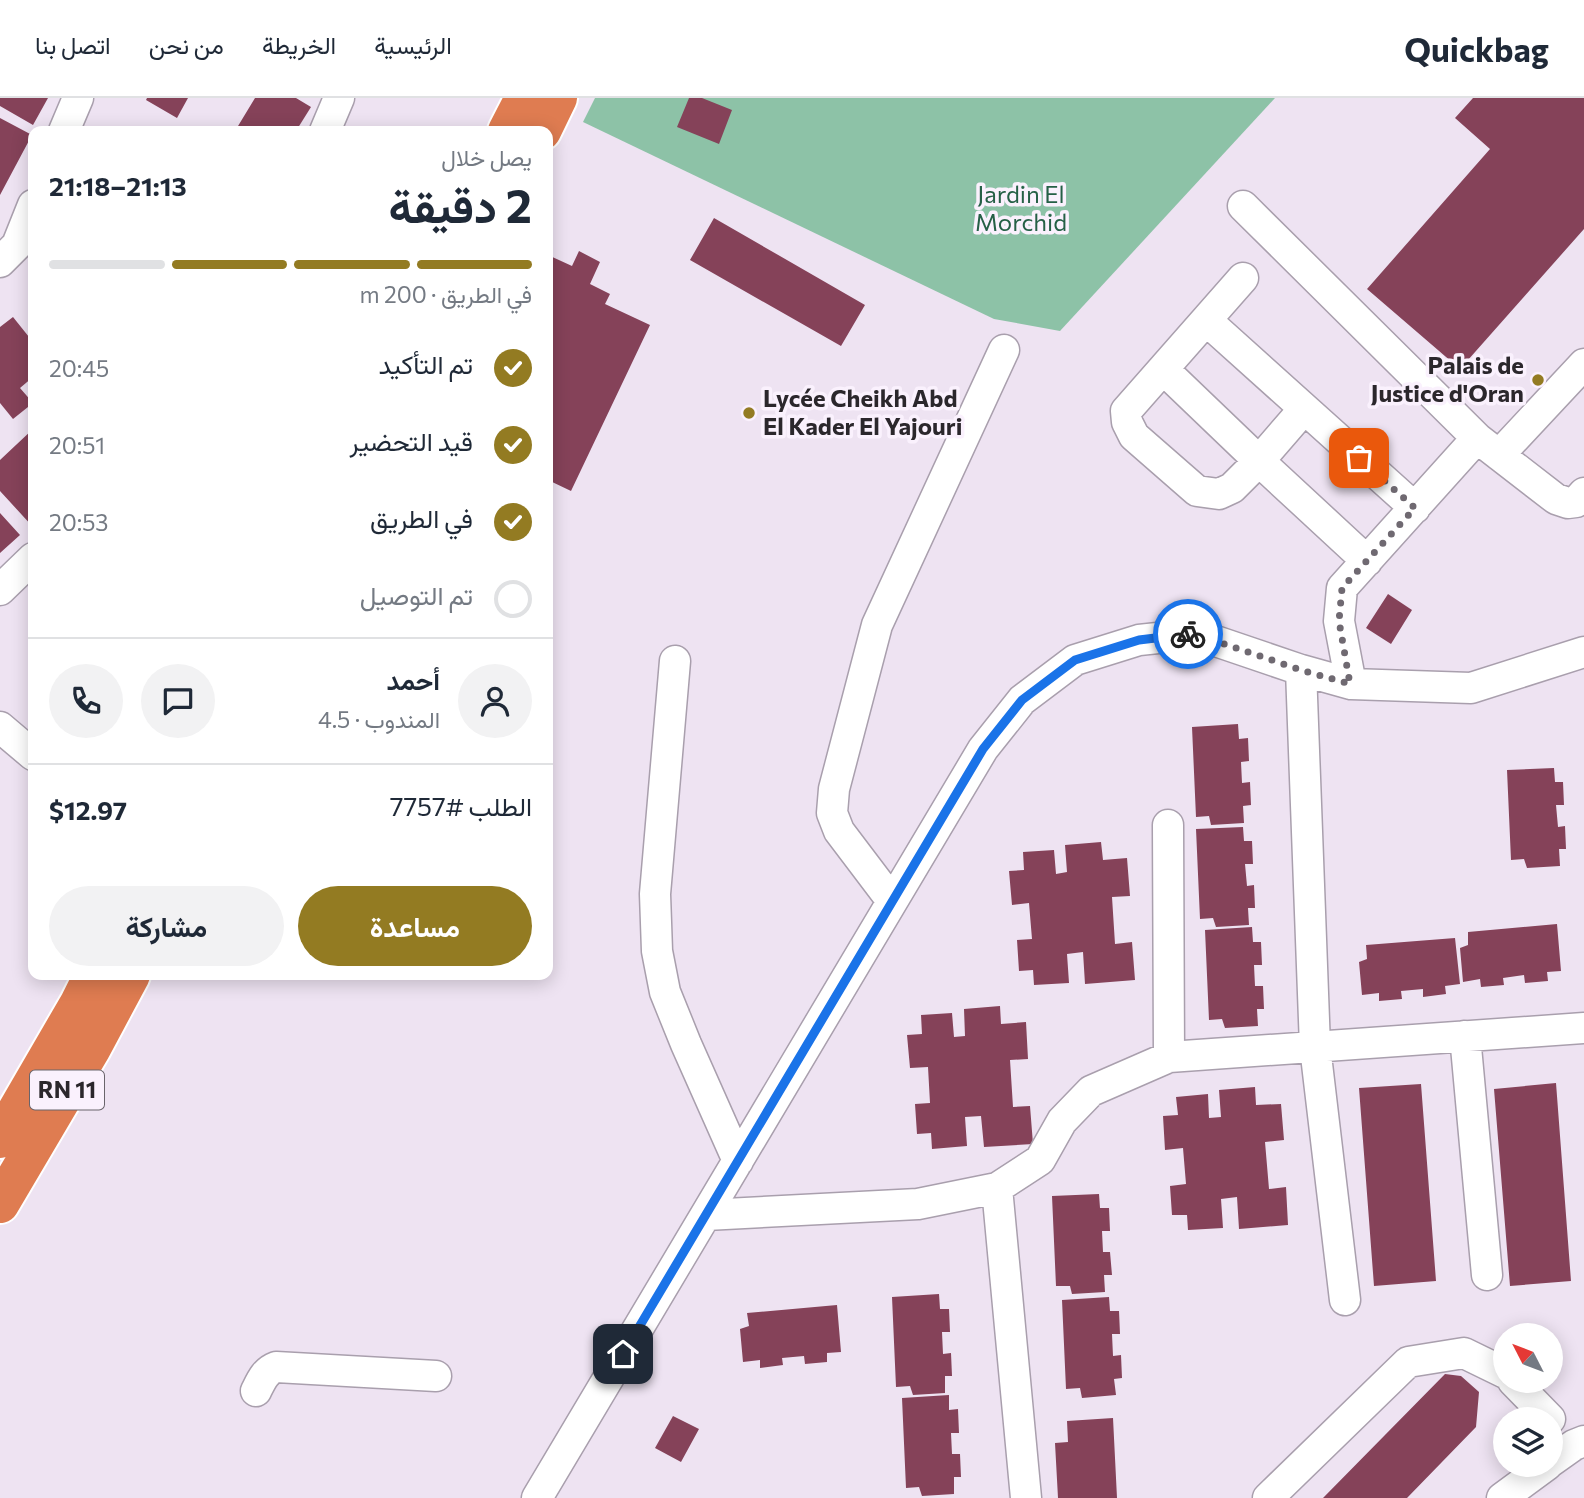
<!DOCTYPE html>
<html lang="ar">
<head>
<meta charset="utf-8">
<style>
	:root { --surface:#fff; --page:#f2f2f3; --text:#1f2937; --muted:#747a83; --line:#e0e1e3; --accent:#937b22 }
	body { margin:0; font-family:Commissioner,Vazirmatn,sans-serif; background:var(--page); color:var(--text); direction:rtl; height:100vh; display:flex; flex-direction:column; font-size:26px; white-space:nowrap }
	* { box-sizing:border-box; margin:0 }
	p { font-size:23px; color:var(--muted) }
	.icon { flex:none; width:38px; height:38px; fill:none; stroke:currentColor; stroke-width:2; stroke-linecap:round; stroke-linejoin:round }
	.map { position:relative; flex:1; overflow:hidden; direction:ltr }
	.details { position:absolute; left:28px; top:28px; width:525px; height:854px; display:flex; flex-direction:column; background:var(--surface); border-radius:14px; box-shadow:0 4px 18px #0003; direction:rtl }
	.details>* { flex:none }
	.needle { width:46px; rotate:312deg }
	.tools { position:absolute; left:1493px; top:1225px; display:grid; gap:14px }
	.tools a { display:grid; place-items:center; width:70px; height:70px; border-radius:50%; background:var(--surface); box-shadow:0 4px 18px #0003; font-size:35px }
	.pin { position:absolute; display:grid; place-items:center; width:60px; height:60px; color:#fff; margin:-30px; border-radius:14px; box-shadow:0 4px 10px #0006 }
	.courier { position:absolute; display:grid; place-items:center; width:70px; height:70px; margin:-35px; border:5px solid #1a73e8; border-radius:50%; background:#fff; color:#222; box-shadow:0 2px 9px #0007 }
	.headline em { font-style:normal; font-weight:700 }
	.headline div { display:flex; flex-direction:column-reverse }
	.headline { display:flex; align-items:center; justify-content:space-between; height:119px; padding:0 21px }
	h1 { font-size:46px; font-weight:700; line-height:52px }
	.bar { display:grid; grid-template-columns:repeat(4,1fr); gap:10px 7px; align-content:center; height:84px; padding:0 21px }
	.bar i { height:9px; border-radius:5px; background:var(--line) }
	.bar .selected { background:var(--accent) }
	.bar p { grid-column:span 4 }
	.line { display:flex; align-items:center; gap:18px; padding:0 21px; border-top:2px solid var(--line) }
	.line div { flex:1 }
	.round { display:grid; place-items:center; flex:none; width:74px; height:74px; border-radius:37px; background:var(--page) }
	ol { padding:0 21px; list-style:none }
	li { display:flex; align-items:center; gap:21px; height:77px }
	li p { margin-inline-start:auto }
	li .icon { padding:7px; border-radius:50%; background:var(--accent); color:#fff; stroke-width:4 }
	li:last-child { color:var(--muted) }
	li i { width:38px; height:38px; border:4px solid var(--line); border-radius:50% }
	.cta { display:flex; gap:14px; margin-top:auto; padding:14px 21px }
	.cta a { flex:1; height:80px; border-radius:42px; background:var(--accent); color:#fff; font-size:28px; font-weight:700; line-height:80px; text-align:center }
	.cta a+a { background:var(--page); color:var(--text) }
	header { display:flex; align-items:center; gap:42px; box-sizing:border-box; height:98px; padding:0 35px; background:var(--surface); border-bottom:2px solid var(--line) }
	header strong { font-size:33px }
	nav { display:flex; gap:38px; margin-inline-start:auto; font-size:24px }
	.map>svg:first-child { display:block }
</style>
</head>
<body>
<header>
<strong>Quickbag</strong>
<nav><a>الرئيسية</a><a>الخريطة</a><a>من نحن</a><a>اتصل بنا</a></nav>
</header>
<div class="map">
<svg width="1584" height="1400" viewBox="0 0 1584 1400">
	<rect width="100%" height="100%" fill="#eee3f2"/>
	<!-- green -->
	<path fill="#8dc2a7" d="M 595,0 L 1275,0 L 1060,233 L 994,221 L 583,24 Z"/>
	<!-- building -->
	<path fill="#854259" d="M 0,0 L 48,0 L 33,27 L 0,8 Z
		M 147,0 L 188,0 L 177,20 L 146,2 Z
		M 255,0 L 296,0 L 311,9 L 296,33 L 235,33 Z
		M 689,0 L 702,0 L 732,12 L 719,46 L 677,29 Z
		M 1473,0 L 1584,0 L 1584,131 L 1460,271 L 1367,191 L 1490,51 L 1455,20 Z
		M 0,20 L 32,37 L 0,97 Z
		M 714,120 L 865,207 L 841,248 L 690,162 Z
		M 579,153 L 600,164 L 590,186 L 610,196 L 605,206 L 650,227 L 571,393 L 548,382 L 548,230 L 550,226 L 548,225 L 548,157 L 572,168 Z
		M 13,219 L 33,244 L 33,279 L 20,290 L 33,305 L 13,321 L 0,305 L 0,229 Z
		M 33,331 L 33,429 L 0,393 L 0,362 Z
		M 0,415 L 20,437 L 0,455 Z
		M 1388,496 L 1412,512 L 1391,546 L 1366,530 Z
		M 1238,626 L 1239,641 L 1248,640 L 1249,663 L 1241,664 L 1242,685 L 1250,684 L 1251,707 L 1243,708 L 1244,725 L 1211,727 L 1209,718 L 1196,719 L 1192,629 Z
		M 1554,670 L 1555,684 L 1563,684 L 1564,707 L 1556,707 L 1558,729 L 1565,728 L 1566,751 L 1559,751 L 1560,768 L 1527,770 L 1524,761 L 1511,762 L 1507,672 Z
		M 1243,729 L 1244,743 L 1252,743 L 1253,766 L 1245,766 L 1247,788 L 1254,787 L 1255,810 L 1248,810 L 1249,827 L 1216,829 L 1213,820 L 1200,821 L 1196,731 Z
		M 1101,744 L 1103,762 L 1127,760 L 1130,798 L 1112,799 L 1115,846 L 1132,844 L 1135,882 L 1085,886 L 1083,854 L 1067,856 L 1069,885 L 1034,887 L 1033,872 L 1019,873 L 1017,842 L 1032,841 L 1029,805 L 1012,807 L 1009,773 L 1024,772 L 1023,754 L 1054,752 L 1056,776 L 1067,774 L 1065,747 Z
		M 1557,826 L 1561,873 L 1547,874 L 1548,883 L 1525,885 L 1524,877 L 1503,880 L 1504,887 L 1481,889 L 1480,881 L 1463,884 L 1460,850 L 1468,847 L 1468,834 Z
		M 1252,829 L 1253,844 L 1261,844 L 1262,867 L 1254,867 L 1255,888 L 1263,888 L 1264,911 L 1257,911 L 1258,928 L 1225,930 L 1222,921 L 1209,922 L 1205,832 Z
		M 1455,840 L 1460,886 L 1445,888 L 1446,896 L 1423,899 L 1423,891 L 1401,893 L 1402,901 L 1379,903 L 1379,895 L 1362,897 L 1359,864 L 1367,861 L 1366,847 Z
		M 1000,908 L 1001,926 L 1026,924 L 1028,961 L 1010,962 L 1013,1009 L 1030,1008 L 1033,1046 L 984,1049 L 981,1018 L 965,1019 L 967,1048 L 932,1051 L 931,1035 L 917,1036 L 915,1006 L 930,1005 L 928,969 L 910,970 L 907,937 L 922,936 L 921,917 L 952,915 L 954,939 L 965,938 L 964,911 Z
		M 1556,985 L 1571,1183 L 1510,1188 L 1494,991 Z
		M 1421,986 L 1436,1183 L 1374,1188 L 1359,990 Z
		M 1255,989 L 1256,1007 L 1281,1006 L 1284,1042 L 1265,1044 L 1269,1091 L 1286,1089 L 1288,1127 L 1239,1131 L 1237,1099 L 1221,1101 L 1223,1130 L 1188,1132 L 1187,1117 L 1172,1117 L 1170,1088 L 1186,1086 L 1183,1050 L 1165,1052 L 1163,1018 L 1178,1017 L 1176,999 L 1208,996 L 1209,1020 L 1221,1019 L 1219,992 Z
		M 1099,1096 L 1100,1110 L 1109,1110 L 1110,1133 L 1102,1133 L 1103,1154 L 1110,1154 L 1112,1177 L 1104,1177 L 1105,1194 L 1072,1196 L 1070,1188 L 1056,1188 L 1052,1098 Z
		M 939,1196 L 940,1211 L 949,1211 L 950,1234 L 942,1234 L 943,1256 L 951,1255 L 952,1278 L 945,1278 L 945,1295 L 913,1297 L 910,1288 L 896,1289 L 892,1199 Z
		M 1109,1199 L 1110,1213 L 1119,1213 L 1120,1236 L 1112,1236 L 1113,1258 L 1121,1257 L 1122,1280 L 1114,1281 L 1116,1297 L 1082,1300 L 1080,1290 L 1066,1291 L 1062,1202 Z
		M 837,1207 L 841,1254 L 827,1255 L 827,1264 L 805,1266 L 804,1258 L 782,1260 L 783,1267 L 760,1270 L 760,1262 L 743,1264 L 740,1231 L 749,1228 L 747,1215 Z
		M 1445,1276 L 1461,1278 L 1479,1294 L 1476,1329 L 1407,1400 L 1323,1400 Z
		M 949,1297 L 949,1312 L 958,1311 L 959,1335 L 951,1335 L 952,1356 L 960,1356 L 961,1379 L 954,1379 L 954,1396 L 922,1398 L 919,1389 L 906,1390 L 902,1300 Z
		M 673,1318 L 699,1331 L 681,1364 L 655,1350 Z
		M 1113,1320 L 1117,1400 L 1058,1400 L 1055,1345 L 1068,1344 L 1067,1323 Z"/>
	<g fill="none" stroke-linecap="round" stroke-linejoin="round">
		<defs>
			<path id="minor" d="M 64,33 L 78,0
				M 325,33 L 339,0
				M 1243,108 L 1477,340
				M 0,164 L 17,147 L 33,107
				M 1243,180 L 1126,313 L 1127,324 L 1134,338 L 1197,393 L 1219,396 L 1232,390 L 1259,363 L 1367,463
				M 1207,223 L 1415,410
				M 1163,271 L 1259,363 L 1304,311
				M 1499,357 L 1584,266
				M 0,492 L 33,460
				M 675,563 L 655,796 L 657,853 L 665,894 L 686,946 L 738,1063
				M 1301,572 L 1315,949 L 1345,1202
				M 1351,586 L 1339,523 L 1342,490 L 1477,340 L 1556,401 L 1568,405 L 1576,404 L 1584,395
				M 0,629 L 33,657
				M 1168,727 L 1169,959
				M 892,803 L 839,733 L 832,715 L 834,691 L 877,527 L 1004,252
				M 1465,938 L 1487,1177
				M 997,1090 L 1026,1400
				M 706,1117 L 918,1106 L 997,1090 L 1040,1062 L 1062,1023 L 1091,993 L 1169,959 L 1584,930
				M 1513,1283 L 1550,1321
				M 256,1293 C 261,1283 265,1273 276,1269 L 436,1278
				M 1550,1364 L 1574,1347 L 1584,1343
				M 537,1400 L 983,651 L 1022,602 L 1075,562 L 1139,542 L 1195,536 L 1301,572 L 1351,586 L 1471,590 L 1584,554
				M 1268,1400 L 1408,1264 L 1464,1255 L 1505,1275
				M 1502,1400 L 1547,1367"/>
			<path id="highway" d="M 507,33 L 524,0
				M 542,33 L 558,0
				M 0,1041 L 79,905 L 93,877
				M 0,1106 L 92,950 L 131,877"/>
		</defs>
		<!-- minor casing -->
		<use href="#minor" stroke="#a99fad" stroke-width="33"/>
		<!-- highway casing -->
		<use href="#highway" stroke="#fff" stroke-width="42"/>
		<!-- minor -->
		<use href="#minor" stroke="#fff" stroke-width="30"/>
		<!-- highway -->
		<use href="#highway" stroke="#df7c51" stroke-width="38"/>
	</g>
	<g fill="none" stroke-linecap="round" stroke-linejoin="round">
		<!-- done -->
		<path stroke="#6f6971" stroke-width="7" stroke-dasharray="0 12.6" d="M 1188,536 L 1195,536 L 1301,572 L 1350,586 L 1339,523 L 1342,490 L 1415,410 L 1359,360"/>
		<!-- route -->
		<path stroke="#1a73e8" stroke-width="9" d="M 623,1256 L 983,651 L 1022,602 L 1075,562 L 1139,542 L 1188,536"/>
	</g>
	<!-- markers -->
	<g fill="#937b22" stroke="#faf1fd" stroke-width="2.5">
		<circle cx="1538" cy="282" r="7"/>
		<circle cx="749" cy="315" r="7"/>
	</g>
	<g text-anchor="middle" stroke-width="7" stroke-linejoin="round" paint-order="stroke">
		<!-- shield labels -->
		<rect fill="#faf1fd" stroke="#69646b" stroke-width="2" x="30" y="972.5" width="74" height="39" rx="5"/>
		<g font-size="23" font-weight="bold" fill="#2b272c">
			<text x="67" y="1000">RN 11</text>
		</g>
		<!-- park labels -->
		<g font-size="24" fill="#256046" stroke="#faf1fd">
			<text x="1021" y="105">Jardin El<tspan x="1021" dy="28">Morchid</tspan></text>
		</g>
		<!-- poi labels -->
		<g font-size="24" font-weight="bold" fill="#2b272c" stroke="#faf1fd" text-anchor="end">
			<text x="1524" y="276">Palais de<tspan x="1524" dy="28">Justice d'Oran</tspan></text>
			<text x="763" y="309" text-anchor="start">Lycée Cheikh Abd<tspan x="763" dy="28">El Kader El Yajouri</tspan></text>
		</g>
	</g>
</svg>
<div class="tools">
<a><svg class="needle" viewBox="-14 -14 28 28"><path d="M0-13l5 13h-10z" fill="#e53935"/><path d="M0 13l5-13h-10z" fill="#747a83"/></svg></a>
<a><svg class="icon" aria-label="layers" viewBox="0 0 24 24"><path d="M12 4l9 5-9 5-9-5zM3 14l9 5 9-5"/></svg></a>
</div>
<div class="pin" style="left:1359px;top:360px;background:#ea580c"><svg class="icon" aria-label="bag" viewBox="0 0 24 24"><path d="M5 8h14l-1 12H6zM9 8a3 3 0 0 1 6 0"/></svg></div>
<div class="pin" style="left:623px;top:1256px;background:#1f2937"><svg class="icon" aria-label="home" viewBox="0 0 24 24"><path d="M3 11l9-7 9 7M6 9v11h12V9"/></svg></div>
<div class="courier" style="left:1188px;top:536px"><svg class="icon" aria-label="bike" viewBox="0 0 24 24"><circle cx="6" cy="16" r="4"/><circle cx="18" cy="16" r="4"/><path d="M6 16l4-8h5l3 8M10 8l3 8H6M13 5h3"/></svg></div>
<section class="details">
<div class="headline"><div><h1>2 دقيقة</h1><p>يصل خلال</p></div><em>21:13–21:18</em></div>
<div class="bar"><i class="selected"></i><i class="selected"></i><i class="selected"></i><i></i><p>في الطريق · 200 m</p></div>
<ol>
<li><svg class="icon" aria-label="check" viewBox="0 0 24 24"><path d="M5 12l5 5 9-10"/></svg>تم التأكيد<p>20:45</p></li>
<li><svg class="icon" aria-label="check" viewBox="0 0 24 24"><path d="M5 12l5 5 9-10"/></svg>قيد التحضير<p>20:51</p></li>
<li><svg class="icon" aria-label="check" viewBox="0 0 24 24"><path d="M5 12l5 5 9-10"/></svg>في الطريق<p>20:53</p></li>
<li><i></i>تم التوصيل</li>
</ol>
<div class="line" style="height:126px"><a class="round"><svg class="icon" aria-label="person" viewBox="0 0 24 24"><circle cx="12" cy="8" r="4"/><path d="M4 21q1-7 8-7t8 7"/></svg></a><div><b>أحمد</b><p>المندوب · 4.5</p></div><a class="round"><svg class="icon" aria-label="chat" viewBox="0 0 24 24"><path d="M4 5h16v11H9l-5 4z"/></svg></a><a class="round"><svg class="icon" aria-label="phone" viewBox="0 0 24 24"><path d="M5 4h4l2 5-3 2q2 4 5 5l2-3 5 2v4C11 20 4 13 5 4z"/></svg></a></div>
<div class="line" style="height:91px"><div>الطلب #7757</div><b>$12.97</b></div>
<div class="cta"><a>مساعدة</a><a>مشاركة</a></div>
</section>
</div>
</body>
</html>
